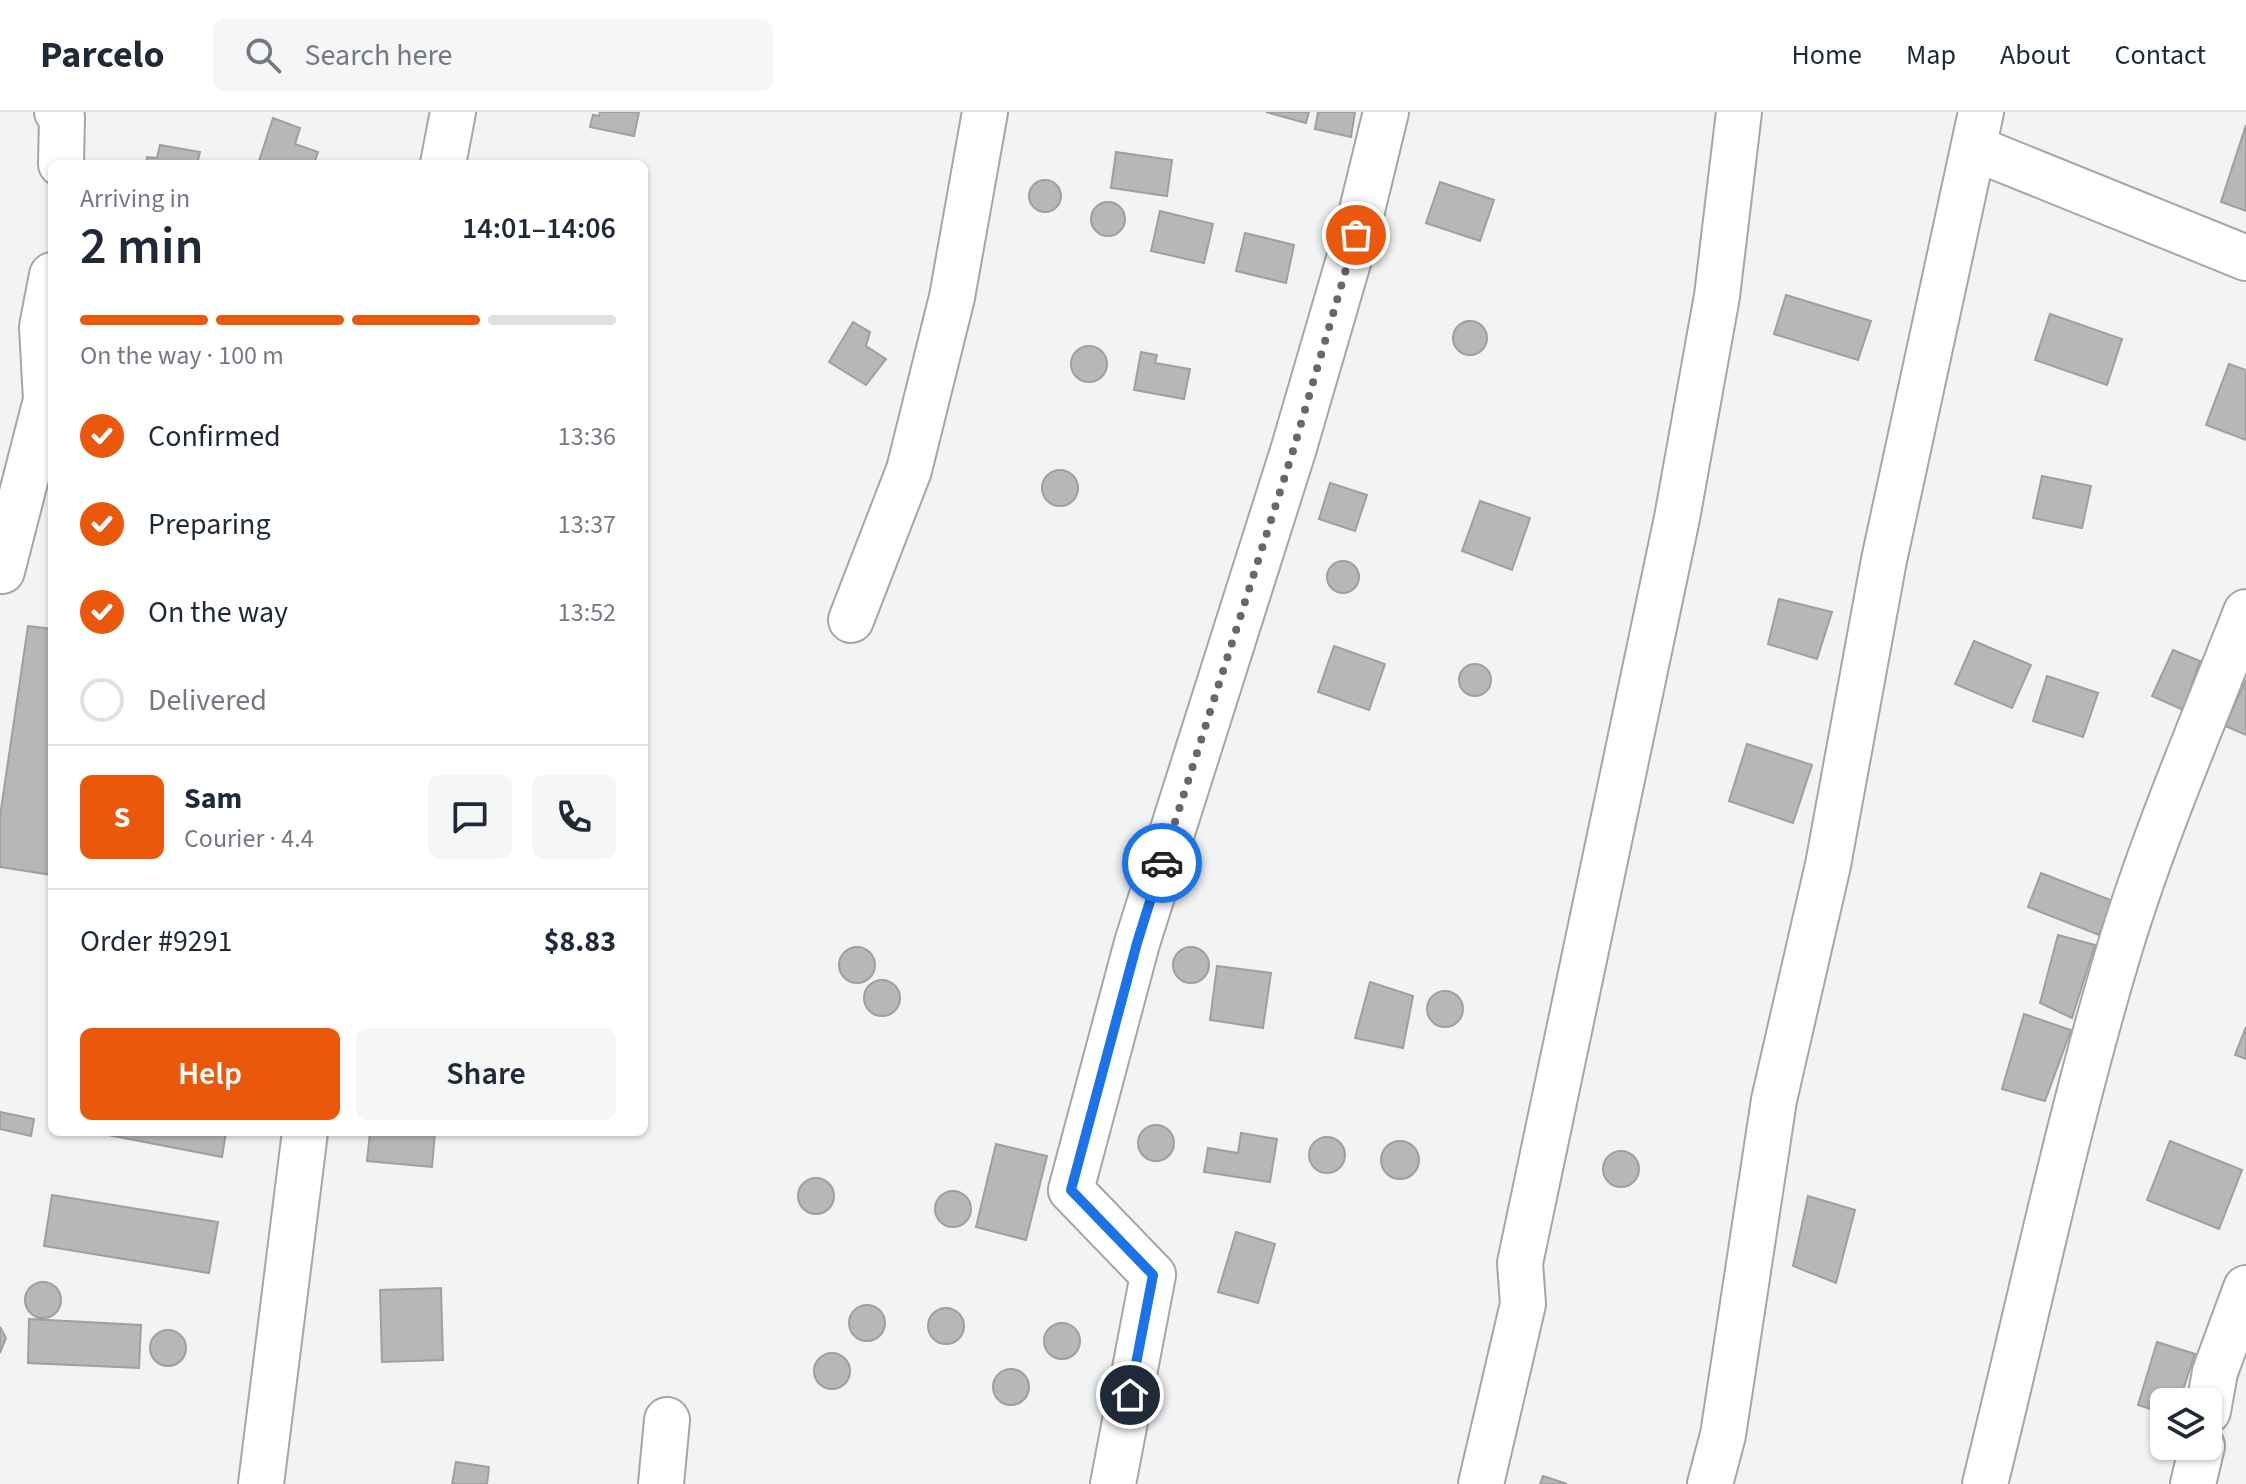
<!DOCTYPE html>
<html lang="en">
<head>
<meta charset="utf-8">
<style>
	:root { --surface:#fff; --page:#f6f6f7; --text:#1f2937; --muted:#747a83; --line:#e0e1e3; --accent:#ea580c }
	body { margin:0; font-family:"Source Sans 3",sans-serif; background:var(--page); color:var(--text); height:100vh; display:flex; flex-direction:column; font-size:30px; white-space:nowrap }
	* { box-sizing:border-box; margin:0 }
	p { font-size:26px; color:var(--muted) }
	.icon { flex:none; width:44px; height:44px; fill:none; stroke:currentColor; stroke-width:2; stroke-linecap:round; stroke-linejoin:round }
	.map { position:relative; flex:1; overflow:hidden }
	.sheet { position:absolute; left:48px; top:48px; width:600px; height:976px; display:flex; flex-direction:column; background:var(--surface); border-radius:12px; box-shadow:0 2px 6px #0004 }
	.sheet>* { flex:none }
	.fabs { position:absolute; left:2150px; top:1276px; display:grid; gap:16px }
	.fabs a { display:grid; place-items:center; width:72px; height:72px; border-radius:12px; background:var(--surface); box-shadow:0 2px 6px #0004; font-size:40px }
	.pin { position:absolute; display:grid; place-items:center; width:68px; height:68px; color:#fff; margin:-34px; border:4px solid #fff; border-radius:50%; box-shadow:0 2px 8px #0007 }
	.courier { position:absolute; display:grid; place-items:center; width:80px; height:80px; margin:-40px; border:6px solid #1a73e8; border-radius:50%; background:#fff; color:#222; box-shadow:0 2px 10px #0007 }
	.summary em { font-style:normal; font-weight:600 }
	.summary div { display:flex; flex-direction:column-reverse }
	.summary { display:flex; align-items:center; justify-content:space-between; height:136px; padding:0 32px }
	h1 { font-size:52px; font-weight:600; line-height:60px }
	.bar { display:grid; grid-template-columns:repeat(4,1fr); gap:12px 8px; align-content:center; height:96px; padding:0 32px }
	.bar i { height:10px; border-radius:6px; background:var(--line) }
	.bar .active { background:var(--accent) }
	.bar p { grid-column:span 4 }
	.line { display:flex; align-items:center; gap:20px; padding:0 32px; border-top:2px solid var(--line) }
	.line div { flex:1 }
	.round { display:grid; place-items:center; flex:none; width:84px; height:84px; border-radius:12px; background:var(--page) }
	ol { padding:0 32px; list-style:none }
	li { display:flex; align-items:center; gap:24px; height:88px }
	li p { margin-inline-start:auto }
	li .icon { padding:8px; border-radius:50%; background:var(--accent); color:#fff; stroke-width:4 }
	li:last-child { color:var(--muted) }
	li i { width:44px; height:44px; border:4px solid var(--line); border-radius:50% }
	.cta { display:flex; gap:16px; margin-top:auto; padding:16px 32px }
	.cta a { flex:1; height:92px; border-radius:12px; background:var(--accent); color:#fff; font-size:32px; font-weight:600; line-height:92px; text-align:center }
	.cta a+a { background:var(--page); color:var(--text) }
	header { display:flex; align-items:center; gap:48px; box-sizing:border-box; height:112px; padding:0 40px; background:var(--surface); border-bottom:2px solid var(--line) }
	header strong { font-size:38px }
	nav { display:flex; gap:44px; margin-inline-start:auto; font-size:28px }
	.search { width:560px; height:72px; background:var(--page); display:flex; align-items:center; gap:20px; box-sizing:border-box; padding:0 28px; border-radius:12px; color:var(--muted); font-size:30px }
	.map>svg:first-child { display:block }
</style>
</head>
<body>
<header>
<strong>Parcelo</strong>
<div class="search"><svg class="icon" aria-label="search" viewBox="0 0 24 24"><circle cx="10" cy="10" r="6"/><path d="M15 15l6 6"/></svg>Search here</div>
<nav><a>Home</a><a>Map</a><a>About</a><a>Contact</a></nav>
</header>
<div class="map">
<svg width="2246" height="1372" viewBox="0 0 2246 1372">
	<rect width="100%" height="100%" fill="#f1f3f4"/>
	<!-- building -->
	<path fill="#b9b7b6" stroke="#a19f9e" stroke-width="2" d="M 600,0 L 639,0 L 634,24 L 590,15 L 593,3 L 599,4 Z
		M 1266,0 L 1309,0 L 1306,11 Z
		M 1318,0 L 1355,0 L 1351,25 L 1315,17 Z
		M 273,6 L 300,16 L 295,32 L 318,40 L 314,52 L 258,52 Z
		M 2246,13 L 2246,99 L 2221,90 Z
		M 160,33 L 200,40 L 197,52 L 146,52 L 147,45 L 157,46 Z
		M 1116,40 L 1172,48 L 1167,84 L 1111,76 Z
		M1029 84a16 16 0 1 1 32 0a16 16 0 1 1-32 0Z
		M 1440,70 L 1494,88 L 1480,129 L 1426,111 Z
		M1091 107a17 17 0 1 1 34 0a17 17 0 1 1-34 0Z
		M 1160,99 L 1213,112 L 1204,151 L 1151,139 Z
		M 1245,121 L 1294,133 L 1286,171 L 1236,159 Z
		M 1786,183 L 1871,209 L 1858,248 L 1774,222 Z
		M 2050,202 L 2122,227 L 2107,273 L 2035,248 Z
		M1453 226a17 17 0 1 1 34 0a17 17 0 1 1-34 0Z
		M 853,210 L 870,220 L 866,234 L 886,247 L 866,273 L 829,250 Z
		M1071 252a18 18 0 1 1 36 0a18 18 0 1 1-36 0Z
		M 1141,240 L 1157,243 L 1155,251 L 1190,257 L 1184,287 L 1134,278 Z
		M 2229,252 L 2246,258 L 2246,328 L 2206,313 Z
		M1042 376a18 18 0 1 1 36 0a18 18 0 1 1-36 0Z
		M 2042,364 L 2091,374 L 2082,416 L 2033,406 Z
		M 1330,371 L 1367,383 L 1355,419 L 1319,407 Z
		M 1480,389 L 1530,406 L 1512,458 L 1462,439 Z
		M1327 465a16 16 0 1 1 32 0a16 16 0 1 1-32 0Z
		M 1779,487 L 1832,500 L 1817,547 L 1768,532 Z
		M 28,514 L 52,517 L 52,763 L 0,755 L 0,704 Z
		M 1974,529 L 2031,553 L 2012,596 L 1955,572 Z
		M 1334,534 L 1385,552 L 1369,598 L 1318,580 Z
		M 2173,538 L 2200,549 L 2183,598 L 2152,584 Z
		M1459 568a16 16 0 1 1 32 0a16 16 0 1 1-32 0Z
		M 2047,564 L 2098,581 L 2083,625 L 2033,609 Z
		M 2246,568 L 2246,623 L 2225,614 Z
		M 1747,632 L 1812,653 L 1793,711 L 1729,689 Z
		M 2041,761 L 2113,789 L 2099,823 L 2028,795 Z
		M 2058,823 L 2095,833 L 2072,906 L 2040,891 Z
		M839 853a18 18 0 1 1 36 0a18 18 0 1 1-36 0Z
		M1173 853a18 18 0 1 1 36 0a18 18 0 1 1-36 0Z
		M 1217,854 L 1271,861 L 1263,916 L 1210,908 Z
		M864 886a18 18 0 1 1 36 0a18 18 0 1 1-36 0Z
		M 1370,870 L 1413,884 L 1403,936 L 1355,926 Z
		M1427 897a18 18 0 1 1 36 0a18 18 0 1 1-36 0Z
		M 2024,902 L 2071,918 L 2045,989 L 2002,977 Z
		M 2246,915 L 2246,947 L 2235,943 Z
		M 0,1000 L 34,1007 L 31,1024 L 0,1017 Z
		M1138 1031a18 18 0 1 1 36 0a18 18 0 1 1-36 0Z
		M 93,1020 L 226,1020 L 222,1045 Z
		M 370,1020 L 435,1020 L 432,1055 L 367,1049 Z
		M 1241,1021 L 1277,1027 L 1270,1070 L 1204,1060 L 1208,1036 L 1238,1041 Z
		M1309 1043a18 18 0 1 1 36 0a18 18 0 1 1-36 0Z
		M 2170,1029 L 2242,1058 L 2219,1117 L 2147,1088 Z
		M1381 1048a19 19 0 1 1 38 0a19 19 0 1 1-38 0Z
		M 996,1032 L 1047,1044 L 1026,1128 L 976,1115 Z
		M1603 1057a18 18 0 1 1 36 0a18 18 0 1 1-36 0Z
		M798 1084a18 18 0 1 1 36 0a18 18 0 1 1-36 0Z
		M935 1097a18 18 0 1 1 36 0a18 18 0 1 1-36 0Z
		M 52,1083 L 218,1110 L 209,1161 L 44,1134 Z
		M 1808,1084 L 1855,1098 L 1836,1171 L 1793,1154 Z
		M 1236,1120 L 1275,1132 L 1258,1191 L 1218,1180 Z
		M25 1188a18 18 0 1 1 36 0a18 18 0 1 1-36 0Z
		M 441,1176 L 443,1248 L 382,1250 L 380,1178 Z
		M849 1211a18 18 0 1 1 36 0a18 18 0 1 1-36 0Z
		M928 1214a18 18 0 1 1 36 0a18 18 0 1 1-36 0Z
		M 29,1207 L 141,1213 L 139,1256 L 28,1251 Z
		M1044 1229a18 18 0 1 1 36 0a18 18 0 1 1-36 0Z
		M 0,1215 L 6,1226 L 0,1241 Z
		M150 1236a18 18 0 1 1 36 0a18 18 0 1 1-36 0Z
		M 2157,1230 L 2195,1242 L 2179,1290 L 2158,1286 L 2154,1298 L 2138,1293 Z
		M814 1259a18 18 0 1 1 36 0a18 18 0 1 1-36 0Z
		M993 1275a18 18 0 1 1 36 0a18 18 0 1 1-36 0Z
		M 456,1350 L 489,1355 L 487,1372 L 452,1372 Z
		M 1543,1364 L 1567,1372 L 1540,1372 Z"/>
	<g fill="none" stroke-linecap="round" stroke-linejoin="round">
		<defs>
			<path id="minor" d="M 57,0 L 62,5 L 61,52
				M 1974,36 L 2246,146
				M 443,52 L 453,0
				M 2,459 L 46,288 L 42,215 L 52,163
				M 851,508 L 909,358 L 952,185 L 985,0
				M 2208,1299 L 2215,1260 L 2246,1176
				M 261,1372 L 305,1020
				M 661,1372 L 667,1308
				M 1113,1372 L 1153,1163 L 1071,1078 L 1137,831 L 1293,339 L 1356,123 L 1386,0
				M 1481,1372 L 1523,1192 L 1520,1151 L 1677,406 L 1717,184 L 1739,0
				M 1710,1372 L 1723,1323 L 1774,988 L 1828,753 L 1884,448 L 1981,0
				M 1985,1372 C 2029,1195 2066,1016 2118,842 C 2153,725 2202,613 2246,500
				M 2193,1372 L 2202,1334"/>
		</defs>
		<!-- minor casing -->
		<use href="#minor" stroke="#a4a6a7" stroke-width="48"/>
		<!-- minor -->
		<use href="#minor" stroke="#fff" stroke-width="44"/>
	</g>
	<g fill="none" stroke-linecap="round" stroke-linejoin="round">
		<!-- done -->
		<path stroke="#676869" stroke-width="8" stroke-dasharray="0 14.4" d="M 1162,751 L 1293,339 L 1356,123"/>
		<!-- route -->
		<path stroke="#1a73e8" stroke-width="10" d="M 1130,1283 L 1153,1163 L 1071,1078 L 1137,831 L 1162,751"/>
	</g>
</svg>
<div class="fabs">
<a><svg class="icon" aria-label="layers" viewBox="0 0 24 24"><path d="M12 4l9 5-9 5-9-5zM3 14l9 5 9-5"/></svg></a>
</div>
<div class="pin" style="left:1356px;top:123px;background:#ea580c"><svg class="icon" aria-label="bag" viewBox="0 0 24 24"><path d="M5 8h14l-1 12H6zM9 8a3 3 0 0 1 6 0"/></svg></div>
<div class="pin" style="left:1130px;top:1283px;background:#1f2937"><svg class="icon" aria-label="home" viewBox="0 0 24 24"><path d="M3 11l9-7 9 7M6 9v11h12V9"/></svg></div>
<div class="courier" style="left:1162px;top:751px"><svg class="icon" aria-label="car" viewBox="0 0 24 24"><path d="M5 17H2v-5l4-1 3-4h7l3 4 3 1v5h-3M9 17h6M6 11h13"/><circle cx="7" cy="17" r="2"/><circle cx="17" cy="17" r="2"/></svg></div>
<section class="sheet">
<div class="summary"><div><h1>2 min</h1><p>Arriving in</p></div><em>14:01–14:06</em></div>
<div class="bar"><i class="active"></i><i class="active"></i><i class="active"></i><i></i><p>On the way · 100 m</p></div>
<ol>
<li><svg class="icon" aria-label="check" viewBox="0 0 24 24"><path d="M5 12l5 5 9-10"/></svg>Confirmed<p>13:36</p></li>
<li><svg class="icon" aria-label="check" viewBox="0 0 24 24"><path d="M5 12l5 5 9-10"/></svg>Preparing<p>13:37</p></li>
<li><svg class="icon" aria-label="check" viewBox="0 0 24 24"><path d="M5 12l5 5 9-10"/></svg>On the way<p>13:52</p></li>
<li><i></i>Delivered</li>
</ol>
<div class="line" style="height:144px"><b class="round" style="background:var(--accent);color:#fff">S</b><div><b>Sam</b><p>Courier · 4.4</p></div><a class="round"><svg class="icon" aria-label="chat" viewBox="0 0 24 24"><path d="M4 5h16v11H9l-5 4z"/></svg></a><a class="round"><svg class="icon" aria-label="phone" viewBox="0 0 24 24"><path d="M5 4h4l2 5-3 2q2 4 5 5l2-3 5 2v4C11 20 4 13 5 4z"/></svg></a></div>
<div class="line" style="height:104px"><div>Order #9291</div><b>$8.83</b></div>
<div class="cta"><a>Help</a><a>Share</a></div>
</section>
</div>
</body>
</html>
